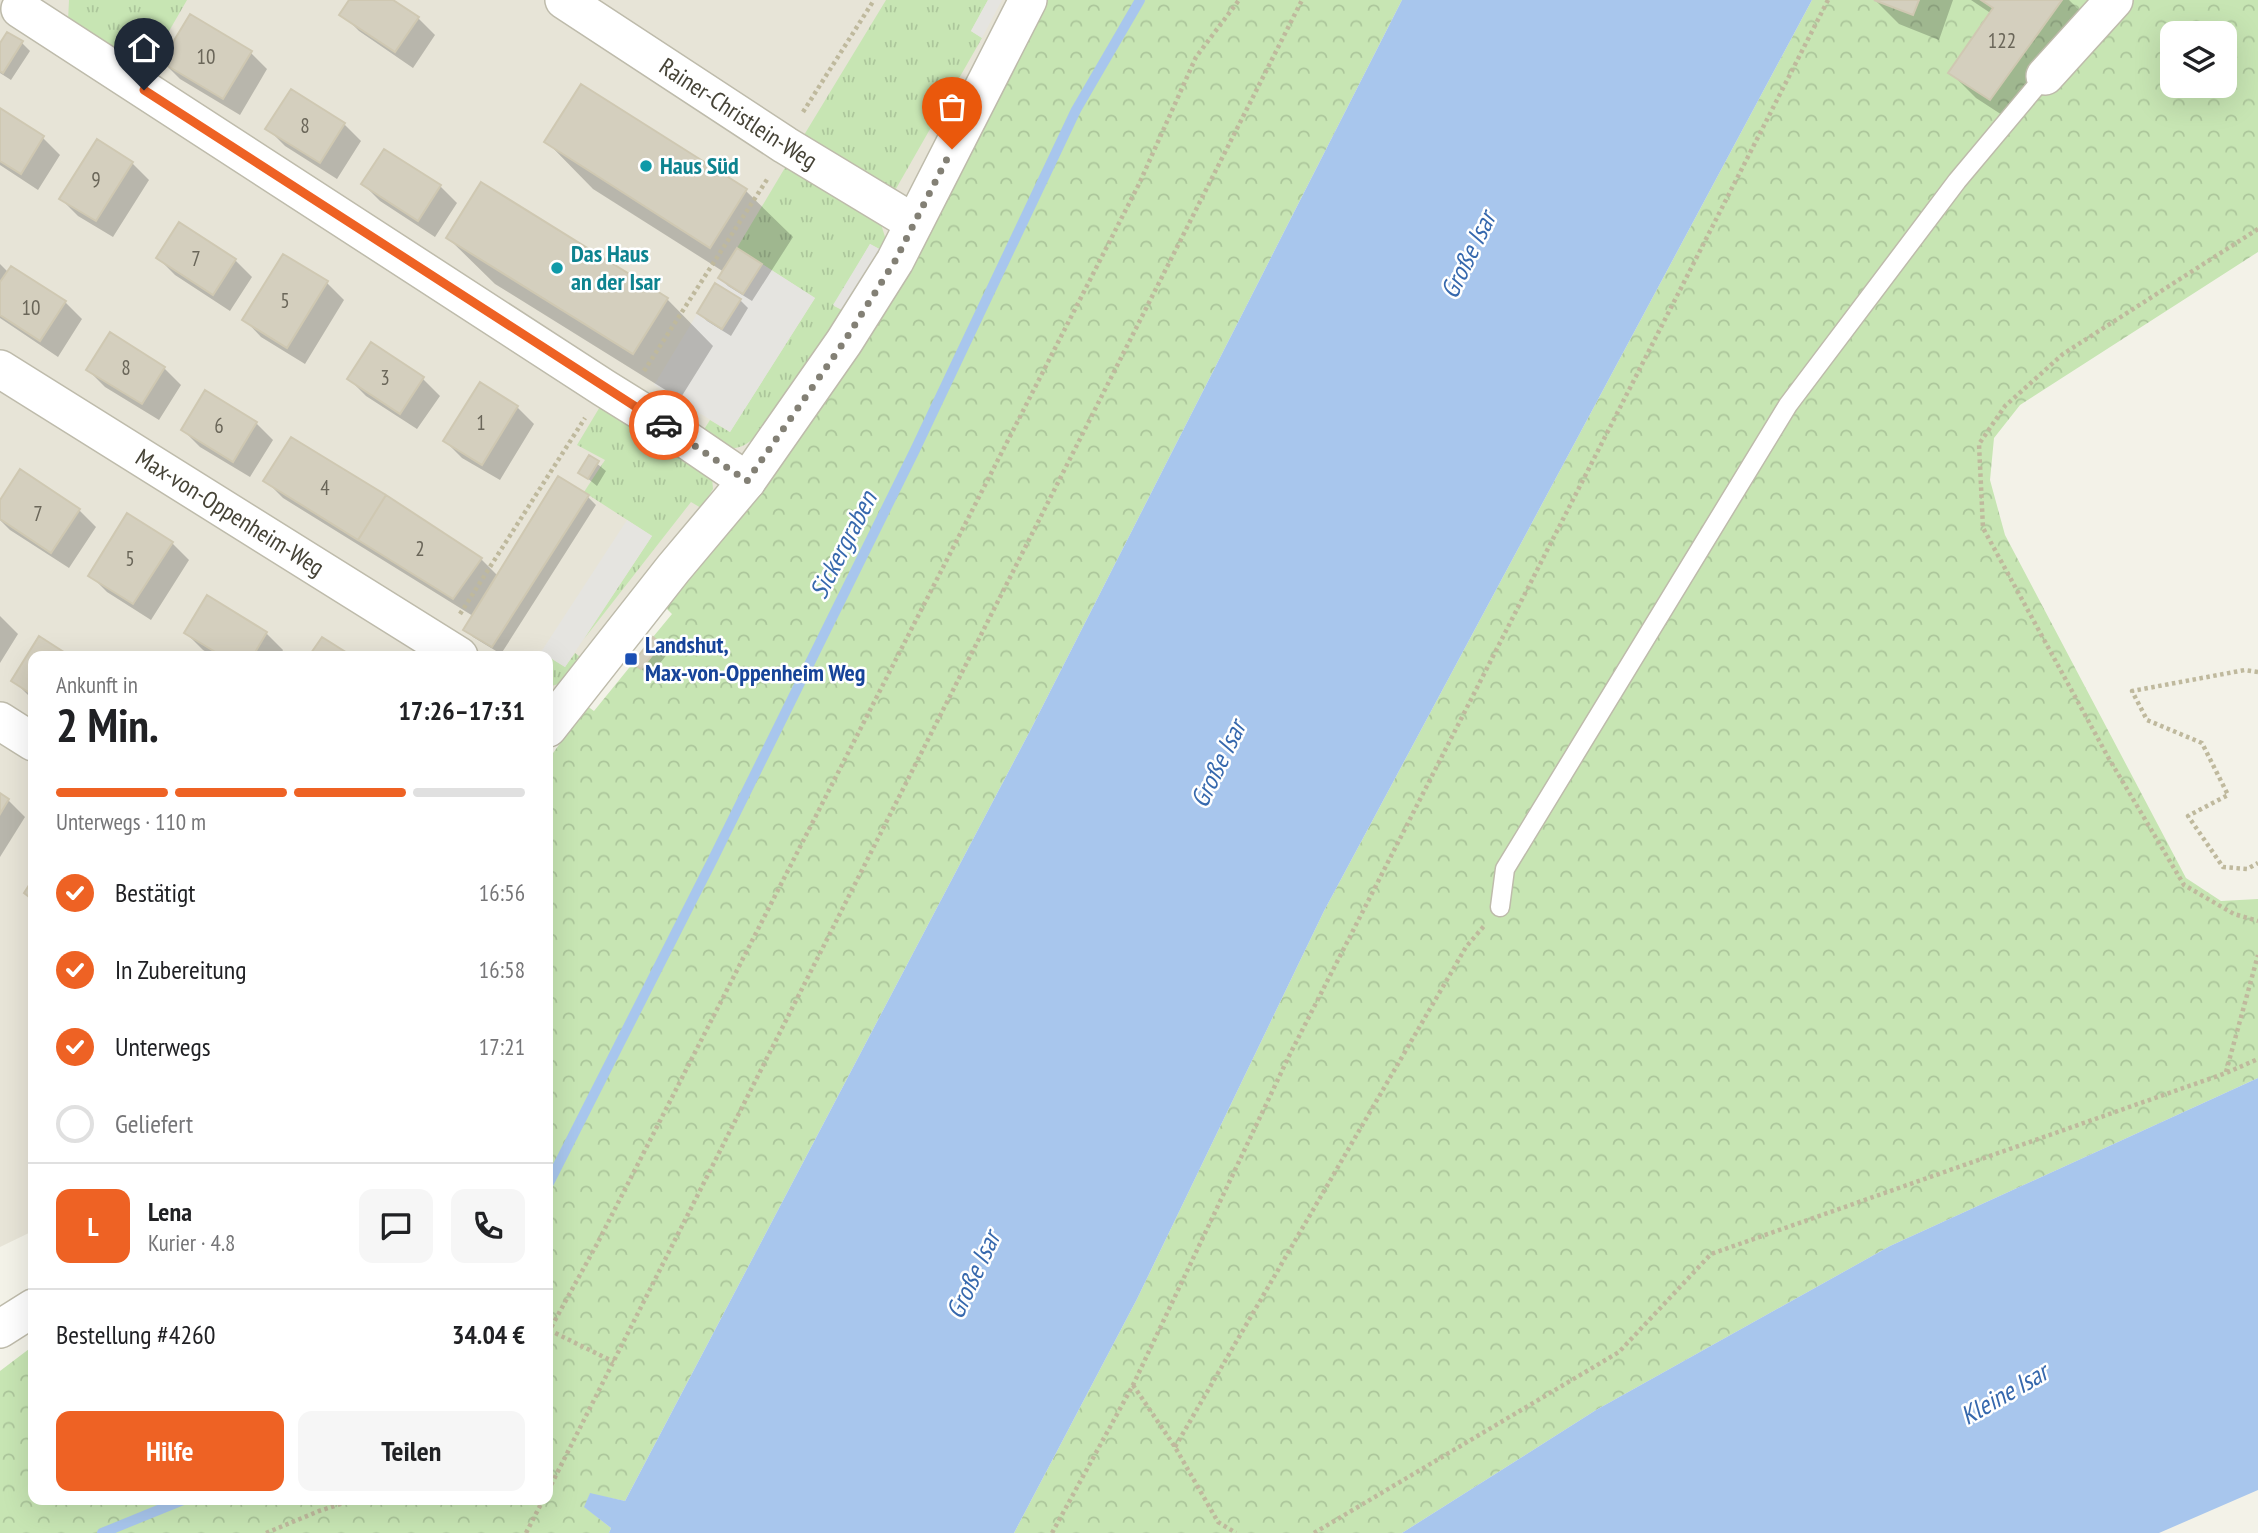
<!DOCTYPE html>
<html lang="de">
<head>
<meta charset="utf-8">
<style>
	:root { --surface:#fff; --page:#f6f6f6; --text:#202124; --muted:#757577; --line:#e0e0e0; --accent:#ee6224 }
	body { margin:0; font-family:"PT Sans Narrow",sans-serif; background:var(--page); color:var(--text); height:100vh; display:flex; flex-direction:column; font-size:26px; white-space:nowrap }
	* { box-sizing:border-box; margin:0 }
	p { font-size:23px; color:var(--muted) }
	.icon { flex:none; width:38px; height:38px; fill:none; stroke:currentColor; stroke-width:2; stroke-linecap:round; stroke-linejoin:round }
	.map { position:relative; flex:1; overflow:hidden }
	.panel { position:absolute; left:28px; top:651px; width:525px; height:854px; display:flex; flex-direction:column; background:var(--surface); border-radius:14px; box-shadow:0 7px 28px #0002 }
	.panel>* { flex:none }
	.fabs { position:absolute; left:2160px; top:21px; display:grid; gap:14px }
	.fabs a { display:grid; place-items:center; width:77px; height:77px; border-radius:14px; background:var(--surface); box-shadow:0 7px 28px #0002; font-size:35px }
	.pin { position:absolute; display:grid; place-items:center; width:60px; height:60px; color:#fff; margin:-72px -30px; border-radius:50% 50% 50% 0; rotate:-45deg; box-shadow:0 0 7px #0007 }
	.pin .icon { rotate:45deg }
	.courier { position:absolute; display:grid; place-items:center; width:70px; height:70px; margin:-35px; border:5px solid #ee6224; border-radius:50%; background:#fff; color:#222; box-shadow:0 2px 9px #0007 }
	.summary em { font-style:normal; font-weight:700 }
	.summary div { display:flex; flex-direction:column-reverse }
	.summary { display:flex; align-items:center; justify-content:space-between; height:119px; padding:0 28px }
	h1 { font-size:46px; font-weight:700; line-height:52px }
	.bar { display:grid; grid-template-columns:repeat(4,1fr); gap:10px 7px; align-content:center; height:84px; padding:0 28px }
	.bar i { height:9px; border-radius:5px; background:var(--line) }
	.bar .current { background:var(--accent) }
	.bar p { grid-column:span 4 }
	.line { display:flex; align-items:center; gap:18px; padding:0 28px; border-top:2px solid var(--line) }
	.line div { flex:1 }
	.round { display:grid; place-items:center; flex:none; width:74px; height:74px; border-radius:14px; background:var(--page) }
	ol { padding:0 28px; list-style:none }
	li { display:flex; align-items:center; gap:21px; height:77px }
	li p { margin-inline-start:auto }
	li .icon { padding:7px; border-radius:50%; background:var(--accent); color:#fff; stroke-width:4 }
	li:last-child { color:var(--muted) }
	li i { width:38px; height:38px; border:4px solid var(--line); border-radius:50% }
	.button { display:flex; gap:14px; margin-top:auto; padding:14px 28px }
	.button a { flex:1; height:80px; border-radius:14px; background:var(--accent); color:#fff; font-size:28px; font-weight:700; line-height:80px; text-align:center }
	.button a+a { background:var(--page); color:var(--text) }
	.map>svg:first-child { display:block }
</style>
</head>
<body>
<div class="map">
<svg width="2258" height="1533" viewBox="0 0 2258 1533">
	<defs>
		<pattern id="grass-tufts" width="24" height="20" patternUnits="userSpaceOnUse" patternTransform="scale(1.75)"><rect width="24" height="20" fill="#c7e5b3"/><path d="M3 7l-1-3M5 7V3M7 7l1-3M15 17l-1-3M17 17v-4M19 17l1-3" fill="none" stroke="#acc69b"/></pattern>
		<pattern id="forest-crowns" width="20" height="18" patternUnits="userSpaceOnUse" patternTransform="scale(1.75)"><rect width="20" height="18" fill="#c7e5b3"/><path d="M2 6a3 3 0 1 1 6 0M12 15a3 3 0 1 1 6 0" fill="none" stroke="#acc69b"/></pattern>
	</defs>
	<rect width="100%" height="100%" fill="#f3f2e8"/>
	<!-- residential -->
	<path fill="#e7e4d7" d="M 0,0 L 1011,0 L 881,250 L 760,433 L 548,702 L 548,656 L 33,656 L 33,1231 L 0,1247 Z"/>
	<!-- grass -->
	<path fill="url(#grass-tufts)" d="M 69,0 L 187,0 L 146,71 L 142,62 L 118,49 L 101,50 L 68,21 Z
		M 886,0 L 988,0 L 971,31 L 982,38 L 893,194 L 801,140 Z
		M 789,161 L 880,221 L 886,240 L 881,250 L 870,244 L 834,306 L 844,311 L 760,433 C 735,456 728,450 701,434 L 710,420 L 730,432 L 815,298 L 737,248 Z
		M 604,400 L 712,477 L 713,489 L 701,508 L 691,502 L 584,639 L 652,536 L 584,492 L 605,460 L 577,445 Z
		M 541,652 L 565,667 L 575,653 L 583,659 L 562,683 L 548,687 L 548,656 L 538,656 Z"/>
	<!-- forest -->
	<path fill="url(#forest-crowns)" fill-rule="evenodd" d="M 1048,0 L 1402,0 L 1032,727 L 625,1501 L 590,1494 L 585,1507 L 611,1528 L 609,1533 L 0,1533 L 0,1371 L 33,1346 L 33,1500 L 548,1500 L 548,760 L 587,706 L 594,711 L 633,663 L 641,669 L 653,637 L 672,614 L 666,608 L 754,502 L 909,269 Z
		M 1812,0 L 2258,0 L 2258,252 L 2020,405 L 1994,438 L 1990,480 L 2005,535 L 2186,878 L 2221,901 L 2258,899 L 2258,1078 L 1890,1246 L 1596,1410 L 1402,1533 L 1014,1533 L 1137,1299 L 1324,911 ZM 2172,33 L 2224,33 L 2224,86 L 2172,86 Z"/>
	<!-- parking -->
	<path fill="#e5e4e0" d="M 988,0 L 1002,0 L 982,38 L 971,31 Z
		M 870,244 L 881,250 L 844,311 L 833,305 Z
		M 737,248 L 815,298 L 730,432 L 654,385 Z
		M 627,520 L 652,536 L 565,667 L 541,652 Z"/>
	<!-- water -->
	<path fill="#a8c6ed" d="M 1402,0 L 1812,0 L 1324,911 L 1137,1299 L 1014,1533 L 609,1533 L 611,1528 L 584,1507 L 590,1493 L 625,1501 L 1032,727 Z
		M 2258,1078 L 2258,1490 L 2159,1533 L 1402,1533 L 1596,1410 L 1890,1246 Z"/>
	<!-- shadow -->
	<path fill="#0003" d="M 351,0 L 390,0 L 418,18 L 435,35 L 413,68 L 359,31 L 342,14 Z
		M 1875,0 L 1953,0 L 1939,40 L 1899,24 Z
		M 1971,0 L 2069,0 L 2090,21 L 2016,124 L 1976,98 L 1951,73 L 1992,14 Z
		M 22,43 L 30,51 L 11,80 L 0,73 L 0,46 Z
		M 250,52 L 267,69 L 240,115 L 180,79 L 163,62 Z
		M 582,86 L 746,191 L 793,237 L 752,301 L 728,286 L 720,278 L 724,272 L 593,189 L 547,142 Z
		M 0,111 L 43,138 L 60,155 L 38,190 L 0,165 Z
		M 344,124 L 361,141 L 337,179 L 285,146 L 268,129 Z
		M 132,163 L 149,180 L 113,237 L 78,216 L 61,199 Z
		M 363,184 L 440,186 L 457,203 L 435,237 L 380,201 Z
		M 179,225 L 235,260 L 252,277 L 230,311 L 175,275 L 158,258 Z
		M 448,238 L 667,299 L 713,346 L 680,399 L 495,284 Z
		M 284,256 L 327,283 L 344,300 L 305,364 L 261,337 L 245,320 Z
		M 0,264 L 8,272 L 65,302 L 82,319 L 58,357 L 0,318 Z
		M 740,300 L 748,308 L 731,336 L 707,321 L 699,313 Z
		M 111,334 L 164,368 L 181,385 L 159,420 L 105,387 L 88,370 Z
		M 349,379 L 423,379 L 440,396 L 417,429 L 366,396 Z
		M 480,384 L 517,407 L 534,424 L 500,480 L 462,458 L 445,441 Z
		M 256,423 L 273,440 L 250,477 L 200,447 L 183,430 Z
		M 590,458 L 606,471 L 597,486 L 581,473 Z
		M 266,481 L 481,559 L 498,576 L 588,497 L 596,505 L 501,654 L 473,637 L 465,629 L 473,616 L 283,498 Z
		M 0,503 L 79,510 L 96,527 L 69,568 L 10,530 L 0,520 Z
		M 172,543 L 189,560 L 151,620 L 107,592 L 90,575 Z
		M 0,616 L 18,634 L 0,663 Z
		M 186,633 L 266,633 L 283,650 L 280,656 L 213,656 L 203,650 Z
		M 39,639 L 67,656 L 33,656 L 33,700 L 13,680 Z
		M 660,645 L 668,653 L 650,676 L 635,663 Z
		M 0,795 L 8,800 L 25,817 L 0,857 Z"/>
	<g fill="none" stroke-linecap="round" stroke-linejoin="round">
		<!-- stream -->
		<path stroke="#a8c6ed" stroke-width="10" d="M 548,1185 L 713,859 L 915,450 L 1076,110 L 1140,0
			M 102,1533 L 183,1500"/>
	</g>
	<!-- building -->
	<path fill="#d4cfbe" stroke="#cfc8b2" stroke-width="2" d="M 349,0 L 393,0 L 419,17 L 395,52 L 339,15 Z
		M 1874,0 L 1919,0 L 1913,15 Z
		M 1981,0 L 2062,0 L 1990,100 L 1948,73 L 1993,8 Z
		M 190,14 L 252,51 L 223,99 L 161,62 Z
		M 7,32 L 23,41 L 3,73 L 0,71 L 0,43 Z
		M 581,84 L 747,189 L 710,248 L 544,142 Z
		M 581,84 L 747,189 L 710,248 L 544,142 Z
		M 291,89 L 345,123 L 320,163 L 265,129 Z
		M 0,108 L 44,136 L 21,174 L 0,161 Z
		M 97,139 L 133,162 L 96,221 L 59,199 Z
		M 384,149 L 441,185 L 418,221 L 361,184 Z
		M 481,182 L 668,298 L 633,354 L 446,238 Z
		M 481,182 L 668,298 L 633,354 L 446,238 Z
		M 179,222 L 236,259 L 213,295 L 156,258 Z
		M 737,248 L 762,264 L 743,294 L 718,278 Z
		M 283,254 L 328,281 L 287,348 L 242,320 Z
		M 11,266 L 66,301 L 40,341 L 0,315 L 0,282 Z
		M 715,283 L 741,299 L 722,329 L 697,313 Z
		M 110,332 L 165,367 L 142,404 L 86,370 Z
		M 371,342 L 424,377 L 400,414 L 347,379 Z
		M 480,382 L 518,406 L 482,465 L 443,441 Z
		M 205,390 L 257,422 L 233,462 L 181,430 Z
		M 291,437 L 386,495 L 358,540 L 263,481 Z
		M 589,455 L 599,461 L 588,479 L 578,473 Z
		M 20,469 L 80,509 L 51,553 L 0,519 L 0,500 Z
		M 558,476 L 589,495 L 492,647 L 463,630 Z
		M 386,495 L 482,558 L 453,599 L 358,540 Z
		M 127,513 L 173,542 L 133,604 L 88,576 Z
		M 207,595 L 267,632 L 253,656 L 222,656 L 184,633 Z
		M 39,636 L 70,656 L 33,656 L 33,695 L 11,681 Z
		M 322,637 L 352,656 L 309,656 Z
		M 653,637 L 661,644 L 641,669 L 633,663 Z
		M 0,793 L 9,799 L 0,814 Z
		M 33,879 L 33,900 L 24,893 Z"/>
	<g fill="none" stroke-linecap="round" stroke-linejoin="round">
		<defs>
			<path id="service" d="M 1500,907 L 1505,869 L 1788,405 L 1957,181 L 2045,76"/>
			<g id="minor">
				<path id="s1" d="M 564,0 L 785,145 L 914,223"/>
				<path d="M 20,9 L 604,388 L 678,434 L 747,481"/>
				<path d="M 2045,76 L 2114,0"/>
				<path id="s2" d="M 0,369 L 459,656"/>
				<path d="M 0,721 L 33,742"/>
				<path d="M 548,728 L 673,569 L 747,481 L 844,342 L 895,261 L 1028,0"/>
				<path d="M 0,1329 L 33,1308"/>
			</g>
		</defs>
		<!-- service casing -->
		<use href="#service" stroke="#bebbab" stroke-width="21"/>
		<!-- minor casing -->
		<use href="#minor" stroke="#bebbab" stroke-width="40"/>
		<!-- path -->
		<path stroke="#bfb99d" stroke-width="4.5" stroke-dasharray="3.5 3.5" stroke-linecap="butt" d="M 803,112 L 874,0
			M 2258,229 L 2063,354 L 2005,406 L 1979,444 L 1983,528 L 2108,757 L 2184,885 L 2234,914 L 2258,921
			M 644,371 L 768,178
			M 460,614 L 585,418
			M 2258,672 L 2245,670 L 2132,691 L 2147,720 L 2202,743 L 2228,795 L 2188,816 L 2223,867 L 2247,869 L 2258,863
			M 2226,1072 L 2258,955
			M 549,1330 L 614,1362
			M 548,1333 L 597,1244 L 1139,184 L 1196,57 L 1239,0
			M 1133,1385 L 1175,1447 L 1218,1522 L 1236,1533
			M 1175,1447 L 1466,947 L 1484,926
			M 548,1491 L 1302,0
			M 535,1500 L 542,1502
			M 266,1533 L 319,1511 L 353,1500
			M 526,1533 L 543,1500
			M 1052,1533 L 1133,1385 L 1289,1056 L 1828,0
			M 1314,1533 L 1619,1352 L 1711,1254 L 2226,1073 L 2258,1059"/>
		<!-- service -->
		<use href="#service" stroke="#fff" stroke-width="18"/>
		<!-- minor -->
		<use href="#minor" stroke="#fff" stroke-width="37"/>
	</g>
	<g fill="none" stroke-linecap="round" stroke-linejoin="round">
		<!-- done -->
		<path stroke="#838075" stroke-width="7" stroke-dasharray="0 12.6" d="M 664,425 L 747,481 L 844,342 L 895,261 L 952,149"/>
		<!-- route -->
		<path stroke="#ee6224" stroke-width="9" d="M 144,90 L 664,425"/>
	</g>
	<!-- markers -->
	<g fill="#0f9aa8" stroke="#fff" stroke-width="2.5">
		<circle cx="646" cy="166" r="7"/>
		<circle cx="557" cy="268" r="7"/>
	</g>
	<rect fill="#1a4fb4" stroke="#fff" stroke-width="2.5" x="624" y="652" width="14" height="14" rx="3.5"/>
	<g text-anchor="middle" stroke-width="5" stroke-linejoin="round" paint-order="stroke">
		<!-- number labels -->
		<g font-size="21" fill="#6a6659">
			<text x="2002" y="48">122</text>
			<text x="206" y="64">10</text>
			<text x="305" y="133">8</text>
			<text x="96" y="187">9</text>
			<text x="196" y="266">7</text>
			<text x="285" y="308">5</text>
			<text x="31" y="315">10</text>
			<text x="126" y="375">8</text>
			<text x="385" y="385">3</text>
			<text x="481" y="430">1</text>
			<text x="219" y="433">6</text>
			<text x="325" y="495">4</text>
			<text x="38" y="521">7</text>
			<text x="420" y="556">2</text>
			<text x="130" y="566">5</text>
		</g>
		<!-- street labels -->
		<g font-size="24" fill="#464337" stroke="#fff">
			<text dy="8" stroke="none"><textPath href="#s1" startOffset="208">Rainer-Christlein-Weg</textPath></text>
			<text dy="8" stroke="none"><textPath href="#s2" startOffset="271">Max-von-Oppenheim-Weg</textPath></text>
		</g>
		<!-- culture labels -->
		<g font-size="24" font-weight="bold" fill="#0d838f" stroke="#fff" text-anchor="start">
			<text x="660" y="174">Haus Süd</text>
			<text x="571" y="262">Das Haus<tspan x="571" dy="28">an der Isar</tspan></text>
		</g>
		<!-- transit labels -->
		<g font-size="24" font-weight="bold" fill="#164399" stroke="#fff" text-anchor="start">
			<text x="645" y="653">Landshut,<tspan x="645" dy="28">Max-von-Oppenheim Weg</tspan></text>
		</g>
		<!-- water labels -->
		<g font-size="26" font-style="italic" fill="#3668ad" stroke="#fff">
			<text transform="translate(1468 255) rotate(-64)" y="9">Große Isar</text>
			<text transform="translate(843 545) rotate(-63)" y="9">Sickergraben</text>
			<text transform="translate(1218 764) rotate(-64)" y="9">Große Isar</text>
			<text transform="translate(973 1275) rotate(-65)" y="9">Große Isar</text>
			<text transform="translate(2004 1394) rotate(-30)" y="9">Kleine Isar</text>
		</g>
	</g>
</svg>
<div class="fabs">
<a><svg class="icon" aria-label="layers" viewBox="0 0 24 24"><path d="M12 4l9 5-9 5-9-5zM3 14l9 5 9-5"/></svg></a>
</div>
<div class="pin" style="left:952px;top:149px;background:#ea580c"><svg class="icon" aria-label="bag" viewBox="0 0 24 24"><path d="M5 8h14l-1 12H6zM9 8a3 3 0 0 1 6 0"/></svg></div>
<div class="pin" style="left:144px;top:90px;background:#1f2937"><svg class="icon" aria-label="home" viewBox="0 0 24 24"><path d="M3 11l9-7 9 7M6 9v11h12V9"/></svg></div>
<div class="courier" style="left:664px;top:425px"><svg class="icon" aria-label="car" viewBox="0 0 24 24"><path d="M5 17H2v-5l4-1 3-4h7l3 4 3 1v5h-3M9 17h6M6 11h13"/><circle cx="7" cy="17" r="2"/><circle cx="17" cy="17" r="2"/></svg></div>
<section class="panel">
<div class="summary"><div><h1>2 Min.</h1><p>Ankunft in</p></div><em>17:26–17:31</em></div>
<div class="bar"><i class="current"></i><i class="current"></i><i class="current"></i><i></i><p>Unterwegs · 110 m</p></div>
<ol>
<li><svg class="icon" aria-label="check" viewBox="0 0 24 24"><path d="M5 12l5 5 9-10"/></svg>Bestätigt<p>16:56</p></li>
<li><svg class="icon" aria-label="check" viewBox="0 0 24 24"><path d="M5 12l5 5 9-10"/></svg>In Zubereitung<p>16:58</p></li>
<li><svg class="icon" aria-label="check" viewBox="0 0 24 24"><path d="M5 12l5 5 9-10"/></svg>Unterwegs<p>17:21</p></li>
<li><i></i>Geliefert</li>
</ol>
<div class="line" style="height:126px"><b class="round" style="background:var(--accent);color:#fff">L</b><div><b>Lena</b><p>Kurier · 4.8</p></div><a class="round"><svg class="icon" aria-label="chat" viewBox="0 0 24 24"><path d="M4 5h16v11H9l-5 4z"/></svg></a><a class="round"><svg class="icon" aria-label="phone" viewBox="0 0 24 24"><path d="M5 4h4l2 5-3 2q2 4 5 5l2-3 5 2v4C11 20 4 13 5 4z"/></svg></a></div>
<div class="line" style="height:91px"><div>Bestellung #4260</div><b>34.04 €</b></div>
<div class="button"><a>Hilfe</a><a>Teilen</a></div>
</section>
</div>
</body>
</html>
